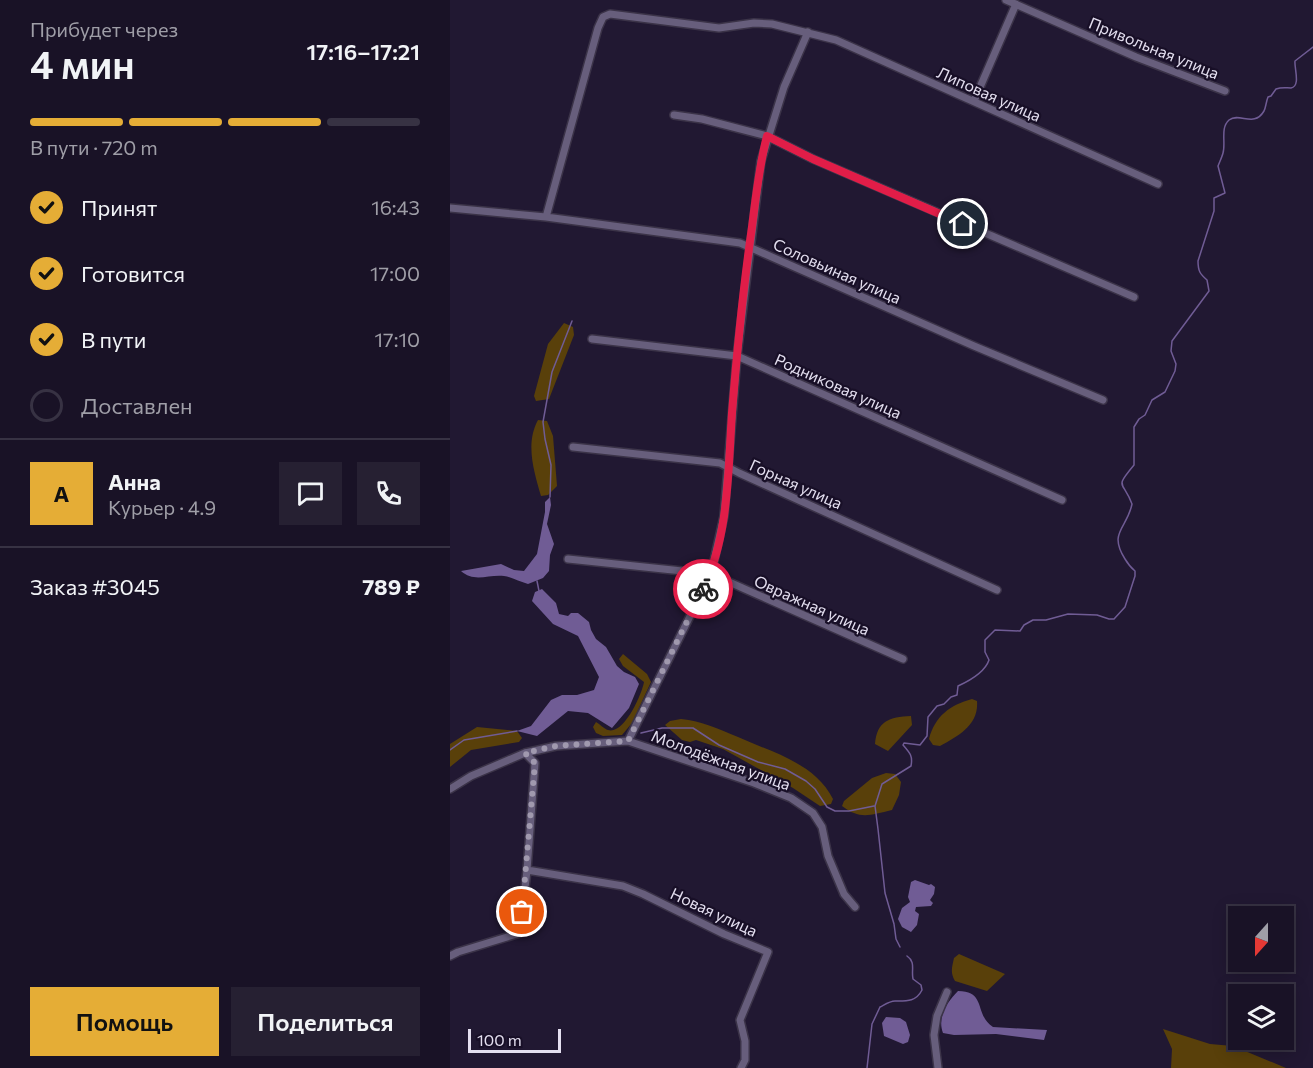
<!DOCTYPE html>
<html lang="ru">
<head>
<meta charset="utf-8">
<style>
	:root { --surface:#191226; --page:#262032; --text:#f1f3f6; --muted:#9f9ea7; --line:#373243; --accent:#e5ad36 }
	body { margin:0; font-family:Commissioner,sans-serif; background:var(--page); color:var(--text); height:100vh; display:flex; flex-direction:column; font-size:22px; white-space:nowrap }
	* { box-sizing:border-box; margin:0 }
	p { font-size:20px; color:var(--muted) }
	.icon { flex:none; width:33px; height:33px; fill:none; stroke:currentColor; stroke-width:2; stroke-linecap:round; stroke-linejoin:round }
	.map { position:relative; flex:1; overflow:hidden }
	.drawer { display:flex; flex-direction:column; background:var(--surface); width:450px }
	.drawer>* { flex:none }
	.needle { width:39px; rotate:201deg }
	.controls { position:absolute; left:778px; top:906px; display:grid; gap:12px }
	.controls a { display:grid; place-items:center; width:66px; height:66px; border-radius:0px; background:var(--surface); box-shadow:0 3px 15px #0003,0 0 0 2px var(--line); font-size:30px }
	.scale { position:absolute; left:18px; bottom:15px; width:93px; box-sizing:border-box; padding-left:6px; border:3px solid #e4dff0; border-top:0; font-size:16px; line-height:21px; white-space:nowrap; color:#e4dff0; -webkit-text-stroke:4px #180f27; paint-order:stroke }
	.pin { position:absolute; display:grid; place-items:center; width:51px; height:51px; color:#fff; margin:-26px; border:3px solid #fff; border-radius:50%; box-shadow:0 2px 6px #0007 }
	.courier { position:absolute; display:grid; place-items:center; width:60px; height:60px; margin:-30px; border:4px solid #e11d48; border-radius:50%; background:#fff; color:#222; box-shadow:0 2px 8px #0007 }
	.head em { font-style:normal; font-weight:600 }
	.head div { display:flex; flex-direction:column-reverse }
	.head { display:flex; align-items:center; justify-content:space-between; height:102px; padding:0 30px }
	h1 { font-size:39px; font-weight:600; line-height:45px }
	.bar { display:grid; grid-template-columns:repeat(4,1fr); gap:9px 6px; align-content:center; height:72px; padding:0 30px }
	.bar i { height:8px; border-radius:4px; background:var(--line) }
	.bar .on { background:var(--accent) }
	.bar p { grid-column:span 4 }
	.line { display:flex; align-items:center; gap:15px; padding:0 30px; border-top:2px solid var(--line) }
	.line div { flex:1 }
	.round { display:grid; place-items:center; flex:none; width:63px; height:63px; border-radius:0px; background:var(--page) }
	ol { padding:0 30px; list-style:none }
	li { display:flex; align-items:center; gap:18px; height:66px }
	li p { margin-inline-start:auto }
	li .icon { padding:6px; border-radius:50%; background:var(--accent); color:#111; stroke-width:4 }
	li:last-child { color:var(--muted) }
	li i { width:33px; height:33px; border:3px solid var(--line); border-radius:50% }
	.button { display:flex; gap:12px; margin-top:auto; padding:12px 30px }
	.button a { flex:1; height:69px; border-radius:0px; background:var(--accent); color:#111; font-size:24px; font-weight:600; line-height:69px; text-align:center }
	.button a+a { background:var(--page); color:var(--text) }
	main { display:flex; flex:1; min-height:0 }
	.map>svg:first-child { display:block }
</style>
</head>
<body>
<main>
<section class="drawer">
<div class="head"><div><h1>4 мин</h1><p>Прибудет через</p></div><em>17:16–17:21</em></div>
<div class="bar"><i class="on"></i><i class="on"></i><i class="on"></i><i></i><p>В пути · 720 m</p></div>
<ol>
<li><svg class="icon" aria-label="check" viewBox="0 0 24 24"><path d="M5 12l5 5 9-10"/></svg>Принят<p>16:43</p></li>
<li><svg class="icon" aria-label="check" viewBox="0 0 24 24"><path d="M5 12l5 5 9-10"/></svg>Готовится<p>17:00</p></li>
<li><svg class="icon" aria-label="check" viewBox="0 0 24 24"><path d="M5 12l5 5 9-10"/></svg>В пути<p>17:10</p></li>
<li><i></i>Доставлен</li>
</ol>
<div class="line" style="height:108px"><b class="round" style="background:var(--accent);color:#111">А</b><div><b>Анна</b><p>Курьер · 4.9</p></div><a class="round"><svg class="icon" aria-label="chat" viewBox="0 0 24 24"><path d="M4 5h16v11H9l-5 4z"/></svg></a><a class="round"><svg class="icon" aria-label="phone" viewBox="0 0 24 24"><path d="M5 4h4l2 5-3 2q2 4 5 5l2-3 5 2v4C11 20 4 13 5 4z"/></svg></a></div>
<div class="line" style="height:78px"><div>Заказ #3045</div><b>789 ₽</b></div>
<div class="button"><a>Помощь</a><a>Поделиться</a></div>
</section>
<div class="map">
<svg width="863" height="1068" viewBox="0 0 863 1068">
	<rect width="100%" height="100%" fill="#211832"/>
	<!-- green -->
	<path fill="#59400a" d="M 114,323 L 123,327 L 124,335 L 99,399 L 86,401 L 84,396 L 98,344 Z
		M 88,420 L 97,421 L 103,436 L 107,486 L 98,495 L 91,496 C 84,471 75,444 88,420 Z
		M 173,654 L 197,674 L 201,682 L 182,723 L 172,735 L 153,736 L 146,733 L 143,727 L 146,722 C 150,724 154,729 158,730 C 174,735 192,694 194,682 L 173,666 L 169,659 Z
		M 522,699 L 527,701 C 529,725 508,736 490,746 L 483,745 L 479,739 C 485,716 500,705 522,699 Z
		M 461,716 L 462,725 L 438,751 L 425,744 C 427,721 439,717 461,716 Z
		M 231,719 C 252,721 268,729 288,737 C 323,753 365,763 383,799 L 381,804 L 370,806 L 343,788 L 273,749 L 246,740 L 240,742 L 232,740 L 215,725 L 220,721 Z
		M 27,727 L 67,731 L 72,738 L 69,742 L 21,750 L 0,767 L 0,744 Z
		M 436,773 L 445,774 L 451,782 L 449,795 L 442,810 C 420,815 410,820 392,806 L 394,801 L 422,778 Z
		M 509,954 L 555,974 L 537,991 L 505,981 C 500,973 502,967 504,958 Z
		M 713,1029 L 760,1044 L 783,1046 L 836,1068 L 721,1068 L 722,1049 Z"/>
	<!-- water -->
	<path fill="#705c95" d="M 100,497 L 101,505 L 97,524 L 104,544 L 100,555 L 99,571 L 93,578 L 78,584 C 70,582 62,577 54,576 C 39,574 24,583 11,571 L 51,564 L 64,570 L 74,571 L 87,554 L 95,512 L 95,502 Z
		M 92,589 L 106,603 L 109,614 L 118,616 L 121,613 L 128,613 L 139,622 L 141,630 L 146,639 L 156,647 L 167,666 L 174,672 L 185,677 L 189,684 L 179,708 L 162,728 L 138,713 L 118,711 L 87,736 L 67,731 L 81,726 L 101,700 L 112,695 L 127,695 L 144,690 L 149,677 L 128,636 L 103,624 L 82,601 L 85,592 Z
		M 465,880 L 479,885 L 481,884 L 485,887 L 484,894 L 480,900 L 483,903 L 481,906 L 466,907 L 465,911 L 469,914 L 467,925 L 461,932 L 452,927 L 448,919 L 452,908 L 460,902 L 458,897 L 461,882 Z
		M 508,991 C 537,991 524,1015 543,1027 L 597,1030 L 594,1040 L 546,1034 L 504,1035 L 493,1033 C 487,1017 497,1002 508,991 Z
		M 436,1017 L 450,1018 L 456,1022 L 460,1035 L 458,1042 L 453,1044 L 434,1036 L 432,1023 Z"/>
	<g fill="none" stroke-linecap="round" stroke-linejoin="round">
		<!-- stream -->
		<path stroke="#705c95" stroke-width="1.5" d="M 100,497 L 101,465 L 95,439 L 93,422 L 102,372 L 122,321
			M 87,581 L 89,591
			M 191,733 L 212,728 L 243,728 L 269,745 L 308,762 L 335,769 L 356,781 L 365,789 L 377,807 L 385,811 L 399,811 L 424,806
			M 0,750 L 14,740 L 67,731
			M 450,947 L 446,939 L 444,924 L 435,893 L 428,829 L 425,806 L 432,784 L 461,766 C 463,756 460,753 453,745 L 454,743 L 470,745 L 477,736 L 478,717 L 487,706 L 494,704 L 501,697 L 507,695 L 508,686 C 519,681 535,672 539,660 L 535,652 L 535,640 L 545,630 L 570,631 L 574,625 L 583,620 L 596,620 L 618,614 L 647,615 L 659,619 L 664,619 L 675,607 L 685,576 L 685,571 C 680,567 678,564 675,559 C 658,532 677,529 682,504 C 673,480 664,489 684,465 L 684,427 L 689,419 L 695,415 L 702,400 L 715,392 L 725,371 L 726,364 L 721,351 L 722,341 L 759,291 L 757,280 C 750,274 748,271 748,261 L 764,211 L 764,198 L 775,193 L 768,166 C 770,161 772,157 773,153 C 776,143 770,128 779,120 C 790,112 804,128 814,111 C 816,107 816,102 818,97 L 821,96 L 826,89 C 832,87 836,88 841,88 C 851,86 844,68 845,61 L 863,47
			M 417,1068 L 422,1024 L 430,1007 C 434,1005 440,1001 445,1001 C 456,1001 466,1002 472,990 L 471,985 L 463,979 C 461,970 466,962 457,956"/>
		<defs>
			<path id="street" d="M 556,0 L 686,57 L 775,91
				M 524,101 L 566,4
				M 224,115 L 252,119 L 317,136 L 363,159 L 684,297
				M 0,208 L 96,217 L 290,243 L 524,346 L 653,400
				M 96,217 L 148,28 L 153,17 L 160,14 L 269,28 L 304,23 L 322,24 L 386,40 L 708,184
				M 142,339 L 287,356 L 612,500
				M 123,447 L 270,463 L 289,473 L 547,590
				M 118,559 L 261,574 L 453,659
				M 178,741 L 261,574 L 274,516 L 287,356 L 311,161 L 334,87 L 358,32
				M 0,789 L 21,776 L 75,753 L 106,746 L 178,741 L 304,783 L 341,798 L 363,813 L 372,827 L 378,856 L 394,894 L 405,907
				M 77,870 L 173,886 L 193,894 L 274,934 L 318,952 L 290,1020 L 295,1041 L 295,1060 L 291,1068
				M 0,956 L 8,952 L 70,933 L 77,870 L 85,763 L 75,753
				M 488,1068 L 484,1035 L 487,1016 L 497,992"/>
		</defs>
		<!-- street casing -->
		<use href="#street" stroke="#3b3348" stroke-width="10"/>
		<!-- street -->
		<use href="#street" stroke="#675e7c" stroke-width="7"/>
	</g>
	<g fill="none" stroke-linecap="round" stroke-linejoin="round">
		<!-- done -->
		<path stroke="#a099ae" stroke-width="6" stroke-dasharray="0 10.8" d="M 72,912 L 85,763 L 75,753 L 106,746 L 178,741 L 253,589"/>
		<!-- route -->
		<path stroke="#e11d48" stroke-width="8" d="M 253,589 C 279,536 278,471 282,413 C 287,351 293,289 302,227 C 306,196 309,166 317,136 L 363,159 L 513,224"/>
	</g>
	<g text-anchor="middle" stroke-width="4.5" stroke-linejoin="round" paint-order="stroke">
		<!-- street labels -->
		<g font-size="16" fill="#e4dff0" stroke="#180f27">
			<text transform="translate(704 48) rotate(22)" y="6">Привольная улица</text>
			<text transform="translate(539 94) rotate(24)" y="6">Липовая улица</text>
			<text transform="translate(387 271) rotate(24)" y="6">Соловьиная улица</text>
			<text transform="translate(388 386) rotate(24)" y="6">Родниковая улица</text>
			<text transform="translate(346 484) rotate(24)" y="6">Горная улица</text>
			<text transform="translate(362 605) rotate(24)" y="6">Овражная улица</text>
			<text transform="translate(271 760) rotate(20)" y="6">Молодёжная улица</text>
			<text transform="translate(264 912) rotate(25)" y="6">Новая улица</text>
		</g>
	</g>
</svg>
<div class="controls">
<a><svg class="needle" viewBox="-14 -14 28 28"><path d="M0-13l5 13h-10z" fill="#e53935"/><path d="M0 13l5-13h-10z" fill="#9f9ea7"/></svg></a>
<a><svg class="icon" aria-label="layers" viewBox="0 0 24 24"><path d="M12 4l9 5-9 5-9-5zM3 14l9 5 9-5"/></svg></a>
</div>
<div class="scale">100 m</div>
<div class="pin" style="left:72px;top:912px;background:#ea580c"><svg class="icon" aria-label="bag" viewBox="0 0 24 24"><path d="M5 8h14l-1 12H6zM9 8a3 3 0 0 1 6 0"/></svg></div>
<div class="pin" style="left:513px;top:224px;background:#1f2937"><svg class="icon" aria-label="home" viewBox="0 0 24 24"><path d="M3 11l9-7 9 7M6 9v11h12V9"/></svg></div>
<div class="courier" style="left:253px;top:589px"><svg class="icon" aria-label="bike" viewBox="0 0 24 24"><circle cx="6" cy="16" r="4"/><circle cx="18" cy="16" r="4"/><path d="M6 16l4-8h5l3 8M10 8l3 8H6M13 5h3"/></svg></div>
</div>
</main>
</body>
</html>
